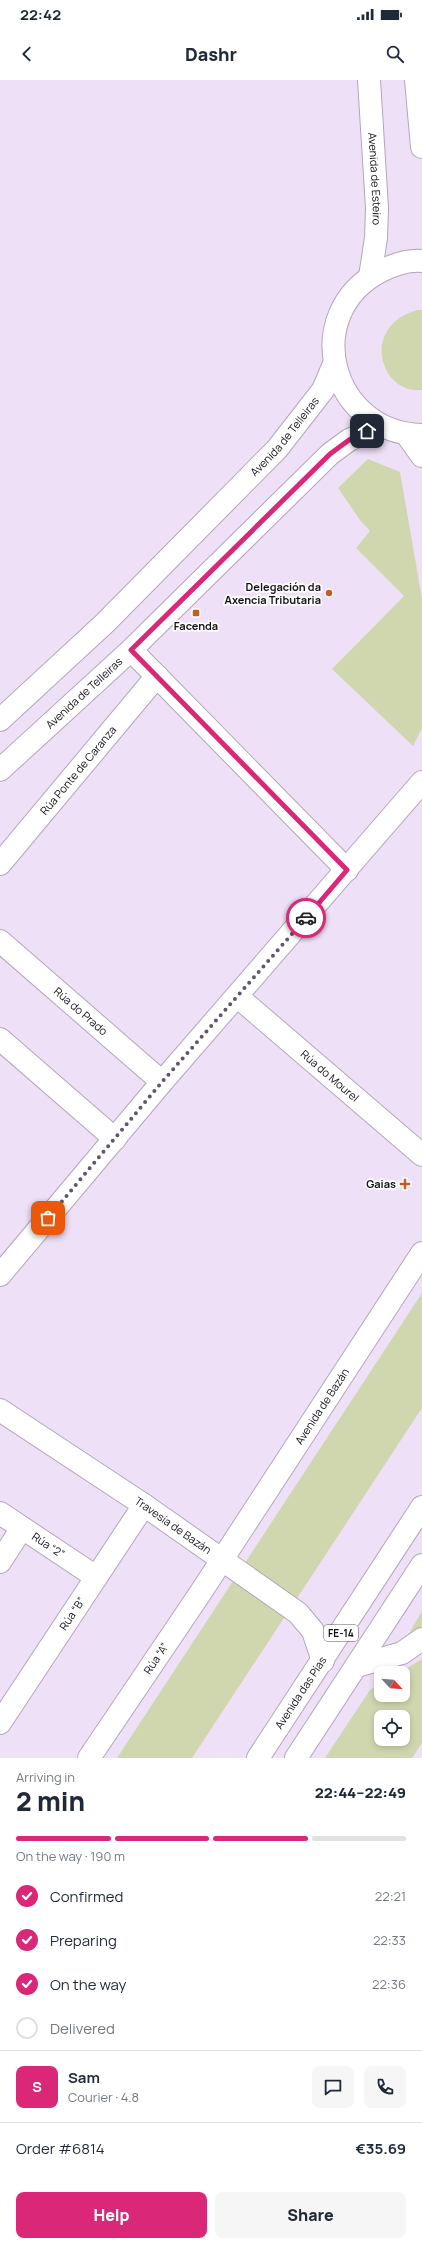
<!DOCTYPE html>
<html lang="en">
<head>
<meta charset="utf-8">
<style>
	:root { --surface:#fff; --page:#f6f6f7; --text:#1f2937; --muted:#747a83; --line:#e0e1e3; --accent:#db2777 }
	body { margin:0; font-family:Manrope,sans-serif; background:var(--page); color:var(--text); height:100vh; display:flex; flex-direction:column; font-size:15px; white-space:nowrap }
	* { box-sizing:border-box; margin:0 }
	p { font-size:13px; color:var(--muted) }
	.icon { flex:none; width:22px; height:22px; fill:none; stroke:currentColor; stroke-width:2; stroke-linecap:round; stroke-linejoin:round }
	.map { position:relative; height:1678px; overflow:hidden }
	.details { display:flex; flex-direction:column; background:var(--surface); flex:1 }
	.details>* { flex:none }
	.needle { width:26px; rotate:116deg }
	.fabs { position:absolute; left:374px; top:1586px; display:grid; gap:8px }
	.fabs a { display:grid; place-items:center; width:36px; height:36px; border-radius:8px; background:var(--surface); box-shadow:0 2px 6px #0003; font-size:20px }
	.pin { position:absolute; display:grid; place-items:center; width:34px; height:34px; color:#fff; margin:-17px; border-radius:8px; box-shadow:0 2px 6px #0006 }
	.courier { position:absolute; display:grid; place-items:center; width:40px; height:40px; margin:-20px; border:3px solid #db2777; border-radius:50%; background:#fff; color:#222; box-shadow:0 1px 5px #0007 }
	.head em { font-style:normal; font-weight:800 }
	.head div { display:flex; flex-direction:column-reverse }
	.head { display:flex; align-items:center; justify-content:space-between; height:68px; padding:0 16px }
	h1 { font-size:26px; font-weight:800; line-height:30px }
	.bar { display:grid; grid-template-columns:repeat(4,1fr); gap:6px 4px; align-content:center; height:48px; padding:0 16px }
	.bar i { height:5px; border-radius:3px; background:var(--line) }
	.bar .selected { background:var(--accent) }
	.bar p { grid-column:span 4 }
	.line { display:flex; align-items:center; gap:10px; padding:0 16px; border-top:1px solid var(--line) }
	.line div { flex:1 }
	.round { display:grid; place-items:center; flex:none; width:42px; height:42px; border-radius:8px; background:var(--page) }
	ol { padding:0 16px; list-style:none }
	li { display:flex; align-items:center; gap:12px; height:44px }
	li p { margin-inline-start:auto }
	li .icon { padding:4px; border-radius:50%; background:var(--accent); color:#fff; stroke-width:4 }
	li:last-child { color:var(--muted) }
	li i { width:22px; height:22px; border:2px solid var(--line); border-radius:50% }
	.primary-button { display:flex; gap:8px; margin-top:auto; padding:8px 16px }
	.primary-button a { flex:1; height:46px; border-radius:8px; background:var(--accent); color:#fff; font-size:16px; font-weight:800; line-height:46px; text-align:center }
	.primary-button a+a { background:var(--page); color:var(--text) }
	.status { display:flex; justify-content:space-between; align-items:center; height:28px; padding:0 20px; background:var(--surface); direction:ltr }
	.status svg { height:11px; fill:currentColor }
	header { display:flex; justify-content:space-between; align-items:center; height:52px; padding:0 16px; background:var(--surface); font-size:18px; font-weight:800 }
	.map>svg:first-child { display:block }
</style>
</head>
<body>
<div class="status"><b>22:42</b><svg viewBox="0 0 49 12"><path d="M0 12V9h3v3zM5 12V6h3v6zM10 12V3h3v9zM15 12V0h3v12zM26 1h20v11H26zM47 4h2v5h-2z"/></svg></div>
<header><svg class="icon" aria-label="back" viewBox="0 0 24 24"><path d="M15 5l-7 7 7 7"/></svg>Dashr<svg class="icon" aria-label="search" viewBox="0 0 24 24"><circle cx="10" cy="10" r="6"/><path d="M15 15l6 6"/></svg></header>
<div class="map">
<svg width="422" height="1678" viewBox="0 0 422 1678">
	<rect width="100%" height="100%" fill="#eee0f6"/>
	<!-- green -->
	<path fill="#d0d7af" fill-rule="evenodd" d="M 418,230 L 422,230 L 422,310 C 379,314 360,245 418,230 Z
		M 368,379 L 400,392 L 422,519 L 422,648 L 413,666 L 332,589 L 404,516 L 356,468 L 370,451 L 360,440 L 338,408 Z
		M 422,1213 L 422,1328 L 192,1678 L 117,1678 Z
		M 422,1531 L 422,1546 L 407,1557 Z
		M 422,1579 L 422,1663 L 412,1678 L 325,1678 L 370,1610 L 381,1603 L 381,1615 L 403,1615 L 403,1593 L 399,1593 ZM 381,1637 L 403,1637 L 403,1659 L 381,1659 Z"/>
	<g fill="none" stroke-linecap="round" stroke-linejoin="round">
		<defs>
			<g id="minor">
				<path d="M 131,570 L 347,790"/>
				<path id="s1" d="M 0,640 L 105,543 L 277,369 L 323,310 L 334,284"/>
				<path id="s2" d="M 0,690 L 131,570 L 330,374 L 349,360 L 381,346"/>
				<path id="s3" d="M 0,784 L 157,596"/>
				<path id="s4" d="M 0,861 L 162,1002"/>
				<path id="s5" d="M 238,917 L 422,1075"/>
				<path d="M 0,959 L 115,1059"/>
				<path d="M 0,1195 L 162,1002 L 422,702"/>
				<path id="s6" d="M 0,1330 L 144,1425 L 298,1533 L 313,1551 L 323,1581"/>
				<path id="s7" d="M 0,1433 L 96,1497"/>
				<path d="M 0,1482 L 22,1448"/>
				<path d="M 357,1586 L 402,1573 L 422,1559"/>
				<path id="s8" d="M 0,1643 L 144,1425"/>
				<path id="s9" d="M 89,1678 L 201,1512 L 422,1173"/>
			</g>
			<g id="major">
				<path id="s10" d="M 369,0 L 377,128 L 376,158 L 370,197"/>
				<path d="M 416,0 L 422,67"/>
				<path d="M 422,181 C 408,180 393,185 381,191 C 299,233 330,353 422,355"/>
				<path d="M 407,355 L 422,376"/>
			</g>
			<g id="highway">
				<path id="s11" d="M 258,1678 L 422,1427"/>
				<path d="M 296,1678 L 422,1485"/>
			</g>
		</defs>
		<!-- minor casing -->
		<use href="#minor" stroke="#b4a6bb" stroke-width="24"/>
		<!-- major casing -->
		<use href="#major" stroke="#b4a6bb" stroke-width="24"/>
		<!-- highway casing -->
		<use href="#highway" stroke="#b4a6bb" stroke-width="24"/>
		<!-- minor -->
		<use href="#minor" stroke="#fff" stroke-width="22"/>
		<!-- major -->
		<use href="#major" stroke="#fff" stroke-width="22"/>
		<!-- highway -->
		<use href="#highway" stroke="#fff" stroke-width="22"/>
	</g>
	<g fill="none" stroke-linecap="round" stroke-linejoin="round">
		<!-- done -->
		<path stroke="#605864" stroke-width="4" stroke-dasharray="0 7.2" d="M 48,1138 L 162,1002 L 306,838"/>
		<!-- route -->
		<path stroke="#db2777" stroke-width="5" d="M 306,838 L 347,790 L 131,570 L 330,374 L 349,360 L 367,351"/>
	</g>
	<!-- markers -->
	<g fill="#c15e23" stroke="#fff" stroke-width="1.5">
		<circle cx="329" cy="513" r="4"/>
		<rect x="192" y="529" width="8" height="8" rx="2"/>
		<path d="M403 1098h4v4h4v4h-4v4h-4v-4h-4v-4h4z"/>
	</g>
	<g text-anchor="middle" stroke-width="3.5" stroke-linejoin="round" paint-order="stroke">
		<!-- shield labels -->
		<rect fill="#fff" stroke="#5a575c" stroke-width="1" x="324" y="1545" width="34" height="16" rx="3"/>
		<g font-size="10" font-weight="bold" fill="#130f16">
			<text x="341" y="1557">FE-14</text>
		</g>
		<!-- street labels -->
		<g font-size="11" fill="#130f16" stroke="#fff">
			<text dy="4" stroke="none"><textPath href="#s10" startOffset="99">Avenida de Esteiro</textPath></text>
			<text dy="4" stroke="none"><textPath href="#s1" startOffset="402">Avenida de Telleiras</textPath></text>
			<text dy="4" stroke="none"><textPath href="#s2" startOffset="114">Avenida de Telleiras</textPath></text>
			<text dy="4" stroke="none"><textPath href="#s3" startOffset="122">Rúa Ponte de Caranza</textPath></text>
			<text dy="4" stroke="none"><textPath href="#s4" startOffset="107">Rúa do Prado</textPath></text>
			<text dy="4" stroke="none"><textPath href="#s5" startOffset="121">Rúa do Mourel</textPath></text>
			<text dy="4" stroke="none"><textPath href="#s9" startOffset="422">Avenida de Bazán</textPath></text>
			<text dy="4" stroke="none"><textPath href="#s6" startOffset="208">Travesía de Bazán</textPath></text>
			<text dy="4" stroke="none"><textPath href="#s7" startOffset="58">Rúa “2”</textPath></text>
			<text dy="4" stroke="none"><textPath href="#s8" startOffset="131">Rúa “B”</textPath></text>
			<text dy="4" stroke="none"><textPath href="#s9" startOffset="120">Rúa “A”</textPath></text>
			<text dy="4" stroke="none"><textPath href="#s11" startOffset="78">Avenida das Pías</textPath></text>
		</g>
		<!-- poi labels -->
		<g font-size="11" font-weight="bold" fill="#130f16" stroke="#fff" text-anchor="end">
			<text x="321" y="511">Delegación da<tspan x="321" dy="13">Axencia Tributaria</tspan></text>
			<text x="196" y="550" text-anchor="middle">Facenda</text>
			<text x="396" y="1108">Gaias</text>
		</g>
	</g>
</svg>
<div class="fabs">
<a><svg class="needle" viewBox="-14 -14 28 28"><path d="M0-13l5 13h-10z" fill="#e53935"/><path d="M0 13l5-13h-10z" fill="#747a83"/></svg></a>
<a><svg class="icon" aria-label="locate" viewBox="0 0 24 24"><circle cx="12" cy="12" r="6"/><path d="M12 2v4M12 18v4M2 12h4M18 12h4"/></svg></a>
</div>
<div class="pin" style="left:48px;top:1138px;background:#ea580c"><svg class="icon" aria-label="bag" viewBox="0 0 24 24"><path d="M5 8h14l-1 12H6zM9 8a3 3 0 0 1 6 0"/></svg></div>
<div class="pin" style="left:367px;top:351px;background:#1f2937"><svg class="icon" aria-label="home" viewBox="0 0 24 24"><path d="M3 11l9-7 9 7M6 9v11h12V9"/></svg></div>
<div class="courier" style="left:306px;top:838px"><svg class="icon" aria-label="car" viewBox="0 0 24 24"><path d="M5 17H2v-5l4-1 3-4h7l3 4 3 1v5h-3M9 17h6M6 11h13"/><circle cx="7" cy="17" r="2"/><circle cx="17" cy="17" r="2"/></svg></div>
</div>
<section class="details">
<div class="head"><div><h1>2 min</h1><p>Arriving in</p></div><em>22:44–22:49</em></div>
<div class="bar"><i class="selected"></i><i class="selected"></i><i class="selected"></i><i></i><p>On the way · 190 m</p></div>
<ol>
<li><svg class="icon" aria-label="check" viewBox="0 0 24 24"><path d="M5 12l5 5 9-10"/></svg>Confirmed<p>22:21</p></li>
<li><svg class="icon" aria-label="check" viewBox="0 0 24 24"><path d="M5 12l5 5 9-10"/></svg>Preparing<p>22:33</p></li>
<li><svg class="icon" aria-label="check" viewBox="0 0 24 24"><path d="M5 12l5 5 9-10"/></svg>On the way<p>22:36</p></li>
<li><i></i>Delivered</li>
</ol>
<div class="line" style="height:72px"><b class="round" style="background:var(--accent);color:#fff">S</b><div><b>Sam</b><p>Courier · 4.8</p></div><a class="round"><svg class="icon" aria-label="chat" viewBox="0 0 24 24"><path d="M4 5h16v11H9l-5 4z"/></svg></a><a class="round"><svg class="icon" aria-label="phone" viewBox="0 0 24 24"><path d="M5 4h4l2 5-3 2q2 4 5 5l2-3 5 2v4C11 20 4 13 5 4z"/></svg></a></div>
<div class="line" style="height:52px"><div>Order #6814</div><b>€35.69</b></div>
<div class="primary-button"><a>Help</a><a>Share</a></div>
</section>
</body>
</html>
